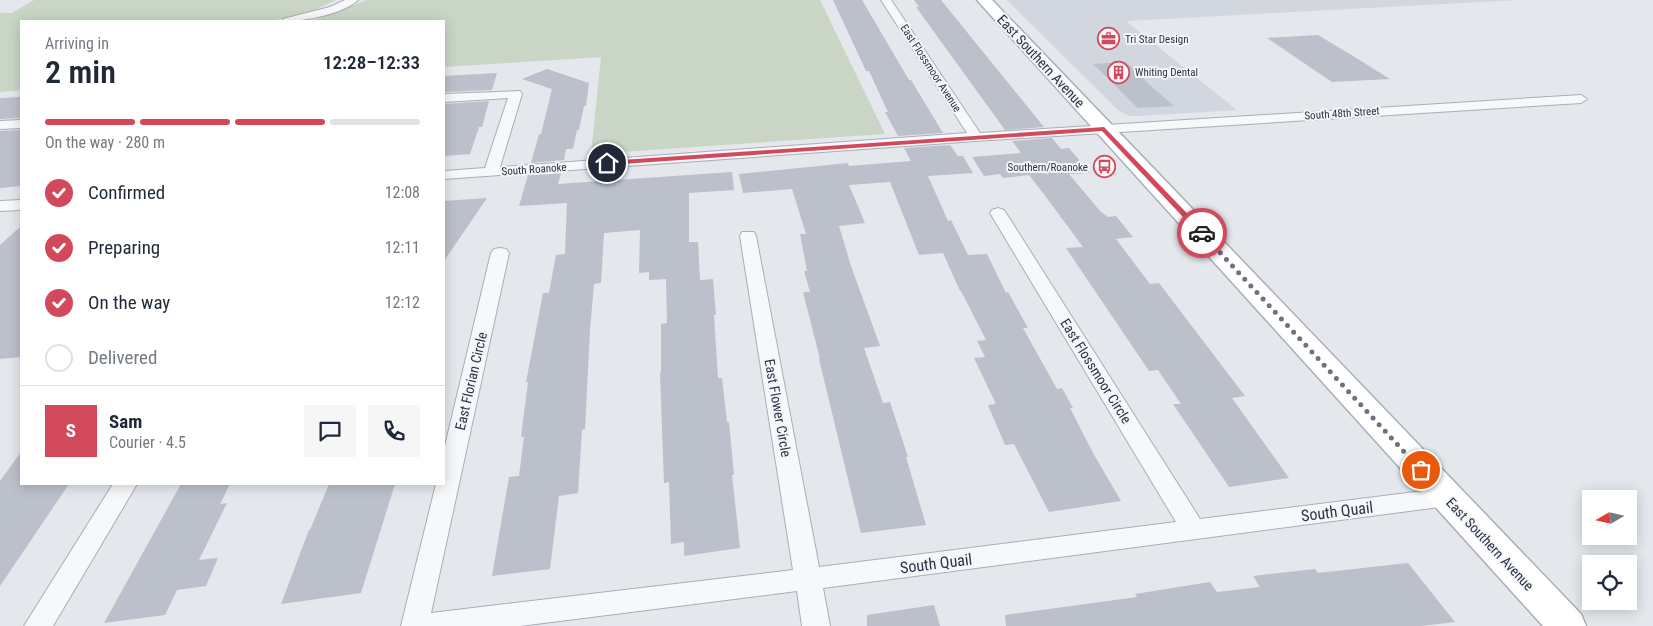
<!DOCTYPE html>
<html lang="en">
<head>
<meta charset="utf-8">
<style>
	:root { --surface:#fff; --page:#f6f6f7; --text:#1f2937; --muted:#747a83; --line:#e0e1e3; --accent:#d1495b }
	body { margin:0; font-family:"Roboto Condensed",sans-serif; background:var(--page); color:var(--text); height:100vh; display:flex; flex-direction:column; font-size:19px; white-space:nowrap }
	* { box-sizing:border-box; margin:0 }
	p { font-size:16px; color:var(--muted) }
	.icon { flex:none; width:28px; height:28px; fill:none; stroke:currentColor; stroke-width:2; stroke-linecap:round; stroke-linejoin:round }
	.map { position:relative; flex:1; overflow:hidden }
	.drawer { position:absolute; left:20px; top:20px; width:425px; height:465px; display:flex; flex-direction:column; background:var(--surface); border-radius:0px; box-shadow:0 2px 12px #0003 }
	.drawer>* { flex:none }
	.needle { width:32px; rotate:261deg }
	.tools { position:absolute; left:1582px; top:490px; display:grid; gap:10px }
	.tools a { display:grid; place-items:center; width:55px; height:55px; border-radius:0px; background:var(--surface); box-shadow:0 2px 12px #0003; font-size:25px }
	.pin { position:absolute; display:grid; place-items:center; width:42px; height:42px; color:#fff; margin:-21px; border:2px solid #fff; border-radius:50%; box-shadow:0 1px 5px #0007 }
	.courier { position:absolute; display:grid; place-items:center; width:50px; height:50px; margin:-25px; border:4px solid #d1495b; border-radius:50%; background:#fff; color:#222; box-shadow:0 1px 6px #0007 }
	.head em { font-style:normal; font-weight:600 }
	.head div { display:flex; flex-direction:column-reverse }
	.head { display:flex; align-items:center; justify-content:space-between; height:85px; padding:0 25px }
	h1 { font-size:32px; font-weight:600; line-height:38px }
	.bar { display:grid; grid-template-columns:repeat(4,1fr); gap:8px 5px; align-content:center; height:60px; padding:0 25px }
	.bar i { height:6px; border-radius:4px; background:var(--line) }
	.bar .active { background:var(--accent) }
	.bar p { grid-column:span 4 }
	.line { display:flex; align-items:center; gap:12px; padding:0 25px; border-top:1px solid var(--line) }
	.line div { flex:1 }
	.round { display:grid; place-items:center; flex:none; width:52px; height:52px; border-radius:0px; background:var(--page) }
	ol { padding:0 25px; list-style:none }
	li { display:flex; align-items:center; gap:15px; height:55px }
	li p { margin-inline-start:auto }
	li .icon { padding:5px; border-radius:50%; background:var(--accent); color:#fff; stroke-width:4 }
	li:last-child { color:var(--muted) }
	li i { width:28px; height:28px; border:2px solid var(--line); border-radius:50% }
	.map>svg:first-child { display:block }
</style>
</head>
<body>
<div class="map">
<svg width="1653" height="626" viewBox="0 0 1653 626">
	<rect width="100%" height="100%" fill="#e4e7ec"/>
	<!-- built -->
	<path fill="#d2d6de" d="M 1007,0 L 1517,0 L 1126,21 L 1237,110 L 1138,116 L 1130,116 L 1119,111 Z"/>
	<!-- green -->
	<path fill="#c9d6c5" d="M 34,0 L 336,0 L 313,11 L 271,21 L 21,21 L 21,90 L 0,92 L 0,13 L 12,13 Z
		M 367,0 L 820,0 L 885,134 L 591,154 L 601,57 L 444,67 L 444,21 L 311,21 Z"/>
	<!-- building -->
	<path fill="#bbc0ca" d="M 833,0 L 862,0 L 909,80 L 911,80 L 943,133 L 898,136 L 885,112 L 888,112 L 869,71 L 866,71 Z
		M 914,0 L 941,0 L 1044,127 L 1005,130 L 916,7 L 919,7 Z
		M 1318,35 L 1353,56 L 1390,79 L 1332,82 L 1267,38 Z
		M 1126,62 L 1151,86 L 1174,106 L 1138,108 L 1093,64 Z
		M 547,69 L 589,83 L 586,106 L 584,106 L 579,130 L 577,130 L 573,149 L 566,149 L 564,160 L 531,163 L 539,134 L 541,134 L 552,89 L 522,79 Z
		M 497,73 L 492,90 L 444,92 L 444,76 Z
		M 21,97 L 21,118 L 0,119 L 0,98 Z
		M 489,101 L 482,127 L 479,127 L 470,154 L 444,156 L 444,104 Z
		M 21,130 L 21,186 L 0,188 L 0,131 Z
		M 1052,138 L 1061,149 L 1069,148 L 1090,173 L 1069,174 L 1100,211 L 1108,217 L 1116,216 L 1133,237 L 1116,239 L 1150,284 L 1159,283 L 1245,396 L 1232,398 L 1289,478 L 1229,487 L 1173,404 L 1181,404 L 1158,370 L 1149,371 L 1066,248 L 1083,247 L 1043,193 L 1029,175 L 1003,178 L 1000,174 L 984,176 L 972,157 L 1021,153 L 1012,141 Z
		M 950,145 L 958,156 L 963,156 L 973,173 L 928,176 L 948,221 L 951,220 L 968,255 L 987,254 L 1006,293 L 1008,292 L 1028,328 L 1023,328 L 1057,389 L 1062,388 L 1073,408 L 1070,408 L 1093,453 L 1121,501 L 1049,512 L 1014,444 L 1005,445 L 988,405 L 996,404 L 974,358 L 985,357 L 977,341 L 986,340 L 961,291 L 960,291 L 943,253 L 919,255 L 890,182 L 849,185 L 865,223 L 839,226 L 851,266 L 880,346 L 864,348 L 883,403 L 890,402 L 908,457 L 906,457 L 926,525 L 861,533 L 819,359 L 820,359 L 803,292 L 810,292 L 804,271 L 807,271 L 800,234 L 806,234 L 792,189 L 743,193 L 739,174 L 848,163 L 849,166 L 911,161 L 904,148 Z
		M 732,172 L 734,190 L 689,193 L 689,242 L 698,242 L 700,280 L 713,279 L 716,315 L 714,315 L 718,378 L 722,378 L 727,422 L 729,422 L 734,475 L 732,475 L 740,548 L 684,556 L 684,542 L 671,544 L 669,482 L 664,483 L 660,372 L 661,371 L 661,324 L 667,323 L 666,279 L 649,280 L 649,272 L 639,273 L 640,230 L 604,233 L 601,283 L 594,284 L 590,330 L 585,429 L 582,430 L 578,493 L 559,496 L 550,569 L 492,576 L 509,477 L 519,476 L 524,437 L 521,437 L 528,382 L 526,382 L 543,293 L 549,293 L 556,255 L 565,254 L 567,203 L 519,206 L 528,175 L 561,173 L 558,184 Z
		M 487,198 L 444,261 L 444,201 Z
		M 21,226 L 21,357 L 0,359 L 0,245 Z
		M 21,452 L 21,484 L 69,484 L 0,586 L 0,481 Z
		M 181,484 L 230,484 L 220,504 L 227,503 L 199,560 L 218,558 L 206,586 L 177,590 L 165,615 L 104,623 Z
		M 329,484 L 395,484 L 361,593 L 281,604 L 309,530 L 310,530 Z
		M 1408,563 L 1455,622 L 1422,626 L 1006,626 L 1005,615 L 1137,597 L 1135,594 L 1210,582 L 1217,592 L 1260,587 L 1253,576 L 1315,569 L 1318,573 Z
		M 934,605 L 940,626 L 867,626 L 867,615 Z"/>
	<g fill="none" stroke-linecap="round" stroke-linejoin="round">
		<defs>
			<path id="street" d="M 345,0 L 358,0 C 344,14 301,22 282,21 L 283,19 L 330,7 Z
				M 881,0 L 891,0 L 980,133 L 1581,95 L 1587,99 L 1581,103 L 976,141 L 444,179 L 444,171 L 485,168 L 508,98 L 444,102 L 444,94 L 520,91 L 522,94 L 500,167 L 967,133 Z
				M 21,120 L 21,128 L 0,129 L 0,121 Z
				M 21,200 L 21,210 L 0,211 L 0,201 Z
				M 998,208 L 1004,210 L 1006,213 L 1200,519 L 1447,488 L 1455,491 L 1459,497 L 1455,503 L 1447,506 L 823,588 L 830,626 L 802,626 L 797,591 L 520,626 L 401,626 L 436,484 L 444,484 L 444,450 L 491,253 L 494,249 L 500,248 L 506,249 L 509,253 L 431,613 L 793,570 L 740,236 L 742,232 L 754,232 L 756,236 L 819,567 L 1176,522 L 990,213 L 992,210 Z
				M 113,484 L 137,484 L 53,626 L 24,626 Z"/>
			<path id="secondary" d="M 977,0 L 992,0 L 1581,614 L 1586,626 L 1543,626 Z"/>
		</defs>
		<!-- street casing -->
		<use href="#street" stroke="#a9aeb7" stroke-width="2"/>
		<!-- secondary casing -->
		<use href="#secondary" stroke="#a9aeb7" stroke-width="3"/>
		<!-- street -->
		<use href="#street" fill="#f7f8fa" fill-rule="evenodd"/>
		<!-- secondary -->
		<use href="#secondary" fill="#fff" fill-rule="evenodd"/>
	</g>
	<!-- route -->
	<path fill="#d1495b" d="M 1104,127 L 1204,231 L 1204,234 L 1199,234 L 1102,131 L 607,165 L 604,163 L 607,161 Z"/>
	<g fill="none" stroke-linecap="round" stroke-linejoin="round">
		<!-- done -->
		<path stroke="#6c737f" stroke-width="5" stroke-dasharray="0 9" d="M 1202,233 L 1421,470"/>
	</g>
	<!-- icons -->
	<defs>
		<symbol id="office-ring" viewBox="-11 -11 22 22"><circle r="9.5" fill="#f4f6f9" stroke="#d1495b" stroke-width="1.5"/><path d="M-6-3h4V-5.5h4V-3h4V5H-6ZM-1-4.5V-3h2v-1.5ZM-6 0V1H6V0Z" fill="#d1495b"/></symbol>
		<symbol id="building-ring" viewBox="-11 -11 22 22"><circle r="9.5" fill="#f4f6f9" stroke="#d1495b" stroke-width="1.5"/><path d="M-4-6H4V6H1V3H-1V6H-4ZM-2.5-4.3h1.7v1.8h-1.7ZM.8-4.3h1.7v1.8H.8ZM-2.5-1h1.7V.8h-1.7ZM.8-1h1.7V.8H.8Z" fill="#d1495b"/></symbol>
		<symbol id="bus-ring" viewBox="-11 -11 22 22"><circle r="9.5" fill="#f4f6f9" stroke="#d1495b" stroke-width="1.5"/><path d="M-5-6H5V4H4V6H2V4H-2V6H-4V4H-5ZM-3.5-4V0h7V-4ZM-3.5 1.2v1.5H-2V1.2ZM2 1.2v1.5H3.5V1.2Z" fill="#d1495b"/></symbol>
	</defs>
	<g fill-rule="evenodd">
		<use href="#office-ring" x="1096" y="26" width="25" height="25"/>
		<use href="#building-ring" x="1106" y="60" width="25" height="25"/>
		<use href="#bus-ring" x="1092" y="154" width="25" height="25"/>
	</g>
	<g text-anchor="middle" stroke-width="4" stroke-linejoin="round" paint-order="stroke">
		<!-- far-poi labels -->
		<g font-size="11" fill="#2b3445" stroke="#f4f6f9" text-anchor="start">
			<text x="1125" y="43">Tri Star Design</text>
			<text x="1135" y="76">Whiting Dental</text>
			<text x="1088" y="171" text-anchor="end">Southern/Roanoke</text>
		</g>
		<!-- far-street labels -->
		<g font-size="11" fill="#2b3445" stroke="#f4f6f9">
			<text transform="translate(931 68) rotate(57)" y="4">East Flossmoor Avenue</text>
			<text transform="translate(1342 113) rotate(-4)" y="4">South 48th Street</text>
			<text transform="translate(534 169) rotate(-4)" y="4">South Roanoke</text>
		</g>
		<!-- street labels -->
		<g font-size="14" fill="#2b3445" stroke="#f4f6f9">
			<text transform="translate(1041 61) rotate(47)" y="5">East Southern Avenue</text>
			<text transform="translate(1096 371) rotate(58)" y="5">East Flossmoor Circle</text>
			<text transform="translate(471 381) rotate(-77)" y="5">East Florian Circle</text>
			<text transform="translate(778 408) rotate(80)" y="5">East Flower Circle</text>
			<text transform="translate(1490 544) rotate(47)" y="5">East Southern Avenue</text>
		</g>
		<!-- near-street labels -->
		<g font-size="16" fill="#2b3445" stroke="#f4f6f9">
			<text transform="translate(1337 511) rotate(-7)" y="6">South Quail</text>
			<text transform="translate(936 563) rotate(-7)" y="6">South Quail</text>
		</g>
	</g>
</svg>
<div class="tools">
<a><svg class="needle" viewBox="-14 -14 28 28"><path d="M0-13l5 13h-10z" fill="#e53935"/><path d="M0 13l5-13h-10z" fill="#747a83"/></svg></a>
<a><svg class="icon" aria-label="locate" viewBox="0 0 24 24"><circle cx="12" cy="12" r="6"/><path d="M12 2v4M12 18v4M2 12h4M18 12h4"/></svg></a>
</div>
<div class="pin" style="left:1421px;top:470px;background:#ea580c"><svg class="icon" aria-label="bag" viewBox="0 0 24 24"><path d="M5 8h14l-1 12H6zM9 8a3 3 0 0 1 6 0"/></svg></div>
<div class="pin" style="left:607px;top:163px;background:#1f2937"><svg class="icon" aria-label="home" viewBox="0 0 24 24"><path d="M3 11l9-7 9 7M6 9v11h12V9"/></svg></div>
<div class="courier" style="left:1202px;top:233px"><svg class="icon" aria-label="car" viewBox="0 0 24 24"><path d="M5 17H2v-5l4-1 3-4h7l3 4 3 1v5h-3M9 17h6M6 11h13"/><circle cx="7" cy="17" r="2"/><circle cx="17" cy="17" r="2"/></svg></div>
<section class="drawer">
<div class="head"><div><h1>2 min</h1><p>Arriving in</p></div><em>12:28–12:33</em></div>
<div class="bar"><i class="active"></i><i class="active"></i><i class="active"></i><i></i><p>On the way · 280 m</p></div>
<ol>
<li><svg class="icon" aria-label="check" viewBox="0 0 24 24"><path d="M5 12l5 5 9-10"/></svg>Confirmed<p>12:08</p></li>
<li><svg class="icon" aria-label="check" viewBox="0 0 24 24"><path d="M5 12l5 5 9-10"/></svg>Preparing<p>12:11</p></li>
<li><svg class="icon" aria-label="check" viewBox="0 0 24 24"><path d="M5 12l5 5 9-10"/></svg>On the way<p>12:12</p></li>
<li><i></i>Delivered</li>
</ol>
<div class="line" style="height:90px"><b class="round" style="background:var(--accent);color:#fff">S</b><div><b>Sam</b><p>Courier · 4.5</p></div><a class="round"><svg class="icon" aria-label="chat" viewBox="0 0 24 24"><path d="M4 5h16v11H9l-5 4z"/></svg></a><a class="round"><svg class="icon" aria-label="phone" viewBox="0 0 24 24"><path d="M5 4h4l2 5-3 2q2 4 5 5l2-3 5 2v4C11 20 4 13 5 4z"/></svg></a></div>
</section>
</div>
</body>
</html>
